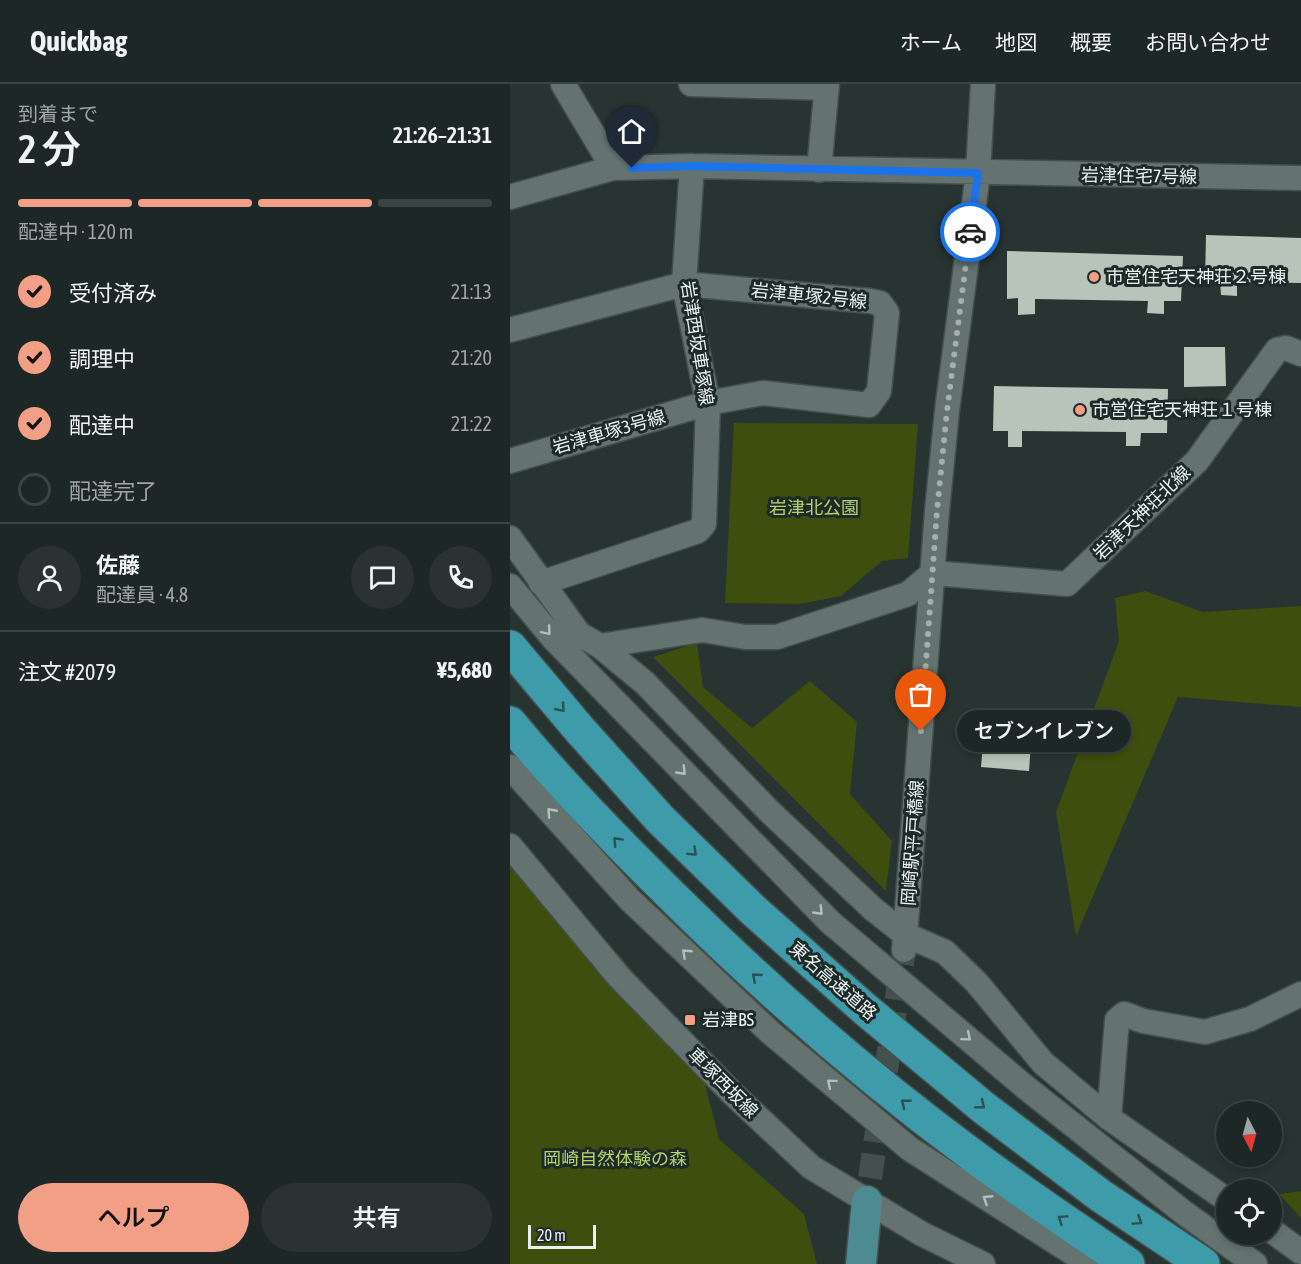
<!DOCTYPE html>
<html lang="ja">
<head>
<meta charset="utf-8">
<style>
	:root { --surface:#1d2725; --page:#2a3332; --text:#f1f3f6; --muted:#a0a5a7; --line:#3b4442; --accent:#f39f85 }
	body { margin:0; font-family:"Asap Condensed","Noto Sans JP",sans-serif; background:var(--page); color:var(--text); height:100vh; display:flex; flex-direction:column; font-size:22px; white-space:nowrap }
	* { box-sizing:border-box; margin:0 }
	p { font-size:20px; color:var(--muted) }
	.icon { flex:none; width:33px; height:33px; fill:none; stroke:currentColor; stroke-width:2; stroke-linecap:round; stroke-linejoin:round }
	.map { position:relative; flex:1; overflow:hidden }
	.panel { display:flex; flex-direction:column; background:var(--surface); width:510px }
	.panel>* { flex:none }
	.needle { width:39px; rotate:174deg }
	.fabs { position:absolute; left:706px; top:1017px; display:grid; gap:12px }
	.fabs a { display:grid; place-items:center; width:66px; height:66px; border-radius:50%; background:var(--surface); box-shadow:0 3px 9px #0003,0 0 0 2px var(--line); font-size:30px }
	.scale { position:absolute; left:18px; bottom:15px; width:68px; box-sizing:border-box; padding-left:6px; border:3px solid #e9f2f0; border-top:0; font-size:16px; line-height:21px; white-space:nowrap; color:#e9f2f0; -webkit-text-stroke:4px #1d2a28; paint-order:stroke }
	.pin { position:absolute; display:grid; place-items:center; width:51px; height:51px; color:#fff; margin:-62px -26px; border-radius:50% 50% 50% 0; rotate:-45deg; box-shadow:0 0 6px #0007 }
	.pin .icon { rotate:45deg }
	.courier { position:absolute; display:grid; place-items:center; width:60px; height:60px; margin:-30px; border:4px solid #1a73e8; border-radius:50%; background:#fff; color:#222; box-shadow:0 2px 8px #0007 }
	.bubble { position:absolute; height:42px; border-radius:21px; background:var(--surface); box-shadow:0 3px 9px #0003,0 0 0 2px var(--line); font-size:20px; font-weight:600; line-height:42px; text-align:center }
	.headline em { font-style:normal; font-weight:600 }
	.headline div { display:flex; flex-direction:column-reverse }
	.headline { display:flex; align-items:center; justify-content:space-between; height:102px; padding:0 18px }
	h1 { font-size:39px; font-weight:600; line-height:45px }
	.bar { display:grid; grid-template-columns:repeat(4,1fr); gap:9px 6px; align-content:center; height:72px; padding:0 18px }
	.bar i { height:8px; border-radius:4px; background:var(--line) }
	.bar .on { background:var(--accent) }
	.bar p { grid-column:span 4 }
	.line { display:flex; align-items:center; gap:15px; padding:0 18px; border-top:2px solid var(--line) }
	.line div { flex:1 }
	.round { display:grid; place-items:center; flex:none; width:63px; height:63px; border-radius:32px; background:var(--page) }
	ol { padding:0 18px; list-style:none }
	li { display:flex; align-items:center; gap:18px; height:66px }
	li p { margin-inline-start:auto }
	li .icon { padding:6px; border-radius:50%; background:var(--accent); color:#111; stroke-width:4 }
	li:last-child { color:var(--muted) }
	li i { width:33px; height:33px; border:3px solid var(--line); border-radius:50% }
	.button { display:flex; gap:12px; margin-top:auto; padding:12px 18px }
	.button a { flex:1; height:69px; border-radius:36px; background:var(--accent); color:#111; font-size:24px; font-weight:600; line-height:69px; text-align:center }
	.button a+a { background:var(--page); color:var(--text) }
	header { display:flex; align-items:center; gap:36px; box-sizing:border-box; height:84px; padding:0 30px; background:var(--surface); border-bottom:2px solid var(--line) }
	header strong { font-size:28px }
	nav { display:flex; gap:33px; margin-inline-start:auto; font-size:21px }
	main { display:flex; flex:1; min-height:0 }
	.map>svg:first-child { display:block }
</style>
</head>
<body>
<header>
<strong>Quickbag</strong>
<nav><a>ホーム</a><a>地図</a><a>概要</a><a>お問い合わせ</a></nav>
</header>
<main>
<section class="panel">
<div class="headline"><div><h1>2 分</h1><p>到着まで</p></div><em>21:26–21:31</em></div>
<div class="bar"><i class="on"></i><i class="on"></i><i class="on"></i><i></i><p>配達中 · 120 m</p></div>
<ol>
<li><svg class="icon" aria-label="check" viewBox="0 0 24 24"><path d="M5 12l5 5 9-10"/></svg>受付済み<p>21:13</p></li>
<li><svg class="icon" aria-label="check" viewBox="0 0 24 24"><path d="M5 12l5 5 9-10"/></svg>調理中<p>21:20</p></li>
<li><svg class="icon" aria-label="check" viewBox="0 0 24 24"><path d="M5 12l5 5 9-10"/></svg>配達中<p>21:22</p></li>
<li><i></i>配達完了</li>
</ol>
<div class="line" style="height:108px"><a class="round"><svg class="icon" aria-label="person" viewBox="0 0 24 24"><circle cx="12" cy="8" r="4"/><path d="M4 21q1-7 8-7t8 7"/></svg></a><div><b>佐藤</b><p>配達員 · 4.8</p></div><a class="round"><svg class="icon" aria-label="chat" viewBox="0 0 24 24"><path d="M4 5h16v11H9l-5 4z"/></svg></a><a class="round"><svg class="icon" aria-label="phone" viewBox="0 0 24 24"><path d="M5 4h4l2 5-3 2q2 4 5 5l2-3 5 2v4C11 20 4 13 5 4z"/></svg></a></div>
<div class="line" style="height:78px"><div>注文 #2079</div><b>¥5,680</b></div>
<div class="button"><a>ヘルプ</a><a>共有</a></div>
</section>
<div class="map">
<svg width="791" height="1180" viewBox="0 0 791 1180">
	<rect width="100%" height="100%" fill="#273431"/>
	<!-- green -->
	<path fill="#3d4e0e" d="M 224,339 L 408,340 L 398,474 L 372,477 L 331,512 L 289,520 L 215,519 Z
		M 635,507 L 693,528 L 791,522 L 791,623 L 668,613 L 566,852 L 546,728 L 609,557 L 605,514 Z
		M 187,559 L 193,603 L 242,644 L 300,597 L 347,638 L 340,710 L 382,757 L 376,807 L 143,573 Z
		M 0,774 L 109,871 L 186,964 L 209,1055 L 294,1130 L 307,1180 L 0,1180 Z
		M 791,1107 L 791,1134 L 769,1110 Z"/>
	<!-- building -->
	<path fill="#b8c4ba" d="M 696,151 L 791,154 L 791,199 L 727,198 L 727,212 L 711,211 L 710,197 L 695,197 Z
		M 497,167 L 673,172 L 671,217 L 654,217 L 654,230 L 637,229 L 638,217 L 525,215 L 525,230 L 508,231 L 508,214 L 497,215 Z
		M 674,263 L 715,263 L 716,302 L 674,303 Z
		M 484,302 L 658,305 L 657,349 L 631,349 L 630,362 L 616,362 L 616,348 L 512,347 L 512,363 L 498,363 L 498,347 L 483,347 Z
		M 476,626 L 523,631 L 519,687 L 471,683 Z"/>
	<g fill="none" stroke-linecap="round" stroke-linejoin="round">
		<!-- minor-tunnel -->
		<path stroke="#44504e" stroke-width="24" stroke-dasharray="24 12" stroke-linecap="butt" d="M 360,1094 L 394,866"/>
		<defs>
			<path id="minor" d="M 53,0 L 103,84
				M 181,0 L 316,4
				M 309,86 L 317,0
				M 0,113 L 103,84 L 182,82 L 791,94
				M 0,246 L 174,200 L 360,217 L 370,219 L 377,229 L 369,307 L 359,321 L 253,309 L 198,319 L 0,377
				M 0,454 L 69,550 L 90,562 L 192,546 L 235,553 L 267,553 L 398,510 L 423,489
				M 423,489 L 557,500 L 687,377 L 767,266 L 776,264 L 791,270
				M 31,499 L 188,447 L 194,440 L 198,319 L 174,200 L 182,82
				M 0,502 L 43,554 L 320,838 L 514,1002 L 673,1128 L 745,1180
				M 90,562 L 135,599 L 259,727 L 363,825 L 396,851 L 435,868 L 467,899 L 533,979 L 599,1034 L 717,1116
				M 0,683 L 120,816 L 261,949 L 400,1065 L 580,1180
				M 0,762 L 109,893 L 222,1009 L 301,1083 L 412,1150 L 473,1180
				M 394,866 L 427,427 L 437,327 L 468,89 L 473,0
				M 599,1034 L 607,936 L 614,930 L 633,937 L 695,948 L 740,935 L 791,910
				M 762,1147 L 791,1168"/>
			<path id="major" d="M 351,1180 L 357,1117"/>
			<path id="highway" d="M 0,563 L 70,646 L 150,735 L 243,826 L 356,926 L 474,1024 L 591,1112 L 693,1180
				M 0,639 C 51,701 107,758 164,814 C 256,905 354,991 458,1068 C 510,1107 564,1143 618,1180"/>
		</defs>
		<!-- minor casing -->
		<use href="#minor" stroke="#434f4d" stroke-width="27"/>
		<!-- major casing -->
		<use href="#major" stroke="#434f4d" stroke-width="33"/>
		<!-- highway casing -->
		<use href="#highway" stroke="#434f4d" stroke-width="36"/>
		<!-- minor -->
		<use href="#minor" stroke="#64736f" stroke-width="24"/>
		<!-- major -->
		<use href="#major" stroke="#4d8b92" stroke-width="30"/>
		<!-- highway -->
		<use href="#highway" stroke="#3e9ba9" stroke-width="33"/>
	</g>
	<!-- one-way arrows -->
	<defs><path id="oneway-chevron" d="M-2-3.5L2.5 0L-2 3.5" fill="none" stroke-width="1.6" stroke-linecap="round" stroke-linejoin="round" transform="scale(1.5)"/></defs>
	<g stroke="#b4bfbc">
		<use href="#oneway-chevron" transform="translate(37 547) rotate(50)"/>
		<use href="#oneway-chevron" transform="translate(172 687) rotate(46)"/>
		<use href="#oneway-chevron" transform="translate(41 728) rotate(-132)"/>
		<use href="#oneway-chevron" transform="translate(309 827) rotate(46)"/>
		<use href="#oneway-chevron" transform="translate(176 869) rotate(-137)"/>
		<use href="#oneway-chevron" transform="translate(457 953) rotate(40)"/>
		<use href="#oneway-chevron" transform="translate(321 999) rotate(-140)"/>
		<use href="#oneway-chevron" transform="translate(477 1115) rotate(-147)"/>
	</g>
	<g stroke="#295255">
		<use href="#oneway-chevron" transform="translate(51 624) rotate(50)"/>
		<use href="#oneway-chevron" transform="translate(107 757) rotate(-133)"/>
		<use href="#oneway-chevron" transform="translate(183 768) rotate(44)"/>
		<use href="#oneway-chevron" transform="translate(246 893) rotate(-139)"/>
		<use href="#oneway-chevron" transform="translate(395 1019) rotate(-142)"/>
		<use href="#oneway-chevron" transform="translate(471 1021) rotate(39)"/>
		<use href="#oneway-chevron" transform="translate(552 1135) rotate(-145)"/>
		<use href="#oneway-chevron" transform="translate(628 1137) rotate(34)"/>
	</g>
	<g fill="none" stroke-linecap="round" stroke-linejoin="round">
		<!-- done -->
		<path stroke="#a5b0ad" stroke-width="6" stroke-dasharray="0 10.8" d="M 411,647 L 427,427 L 437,327 L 460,148"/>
		<!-- route -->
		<path stroke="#1a73e8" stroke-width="8" d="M 122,84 L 182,82 L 468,89 L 460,148"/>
	</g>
	<!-- markers -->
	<g fill="#f39f85" stroke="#1d2a28" stroke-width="2">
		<circle cx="584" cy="193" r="6"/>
		<circle cx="570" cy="326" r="6"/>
		<rect x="174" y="930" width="12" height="12" rx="3"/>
	</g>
	<g text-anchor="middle" stroke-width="6" stroke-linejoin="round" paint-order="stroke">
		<!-- street labels -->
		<g font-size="18" fill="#e9f2f0" stroke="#1d2a28">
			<text transform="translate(629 92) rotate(1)" y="6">岩津住宅7号線</text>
			<text transform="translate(299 212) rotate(6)" y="6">岩津車塚2号線</text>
			<text transform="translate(187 259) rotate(81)" y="6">岩津西坂車塚線</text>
			<text transform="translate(99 348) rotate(-16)" y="6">岩津車塚3号線</text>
			<text transform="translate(632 429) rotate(-44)" y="6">岩津天神荘北線</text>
			<text transform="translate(403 759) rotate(-86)" y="6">岡崎駅平戸橋線</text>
			<text transform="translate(323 897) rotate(41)" y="6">東名高速道路</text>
			<text transform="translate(213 999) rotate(45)" y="6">車塚西坂線</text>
		</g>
		<!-- poi labels -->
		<g font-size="18" fill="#e9f2f0" stroke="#1d2a28" text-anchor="start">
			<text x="596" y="199">市営住宅天神荘２号棟</text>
			<text x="582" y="332">市営住宅天神荘１号棟</text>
			<text x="192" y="942">岩津BS</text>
		</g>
		<!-- park labels -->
		<g font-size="18" fill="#b3d369" stroke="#1d2a28">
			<text x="304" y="430">岩津北公園</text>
			<text x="105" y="1081">岡崎自然体験の森</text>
		</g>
	</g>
</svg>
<div class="fabs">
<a><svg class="needle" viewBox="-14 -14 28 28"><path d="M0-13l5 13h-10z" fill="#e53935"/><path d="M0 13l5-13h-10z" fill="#a0a5a7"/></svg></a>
<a><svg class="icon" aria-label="locate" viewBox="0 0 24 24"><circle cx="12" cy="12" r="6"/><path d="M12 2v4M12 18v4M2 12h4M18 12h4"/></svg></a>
</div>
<div class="scale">20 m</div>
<div class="pin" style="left:411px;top:647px;background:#ea580c"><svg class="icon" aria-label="bag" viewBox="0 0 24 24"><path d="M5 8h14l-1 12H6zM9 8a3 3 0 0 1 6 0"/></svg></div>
<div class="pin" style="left:122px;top:84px;background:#1f2937"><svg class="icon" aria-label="home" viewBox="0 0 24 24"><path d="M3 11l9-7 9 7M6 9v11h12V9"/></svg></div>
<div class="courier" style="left:460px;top:148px"><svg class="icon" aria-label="car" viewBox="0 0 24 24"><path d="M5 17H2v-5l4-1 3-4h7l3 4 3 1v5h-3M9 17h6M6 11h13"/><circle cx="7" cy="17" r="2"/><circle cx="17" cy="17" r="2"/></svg></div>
<div class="bubble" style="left:447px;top:626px;width:174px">セブンイレブン</div>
</div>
</main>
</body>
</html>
